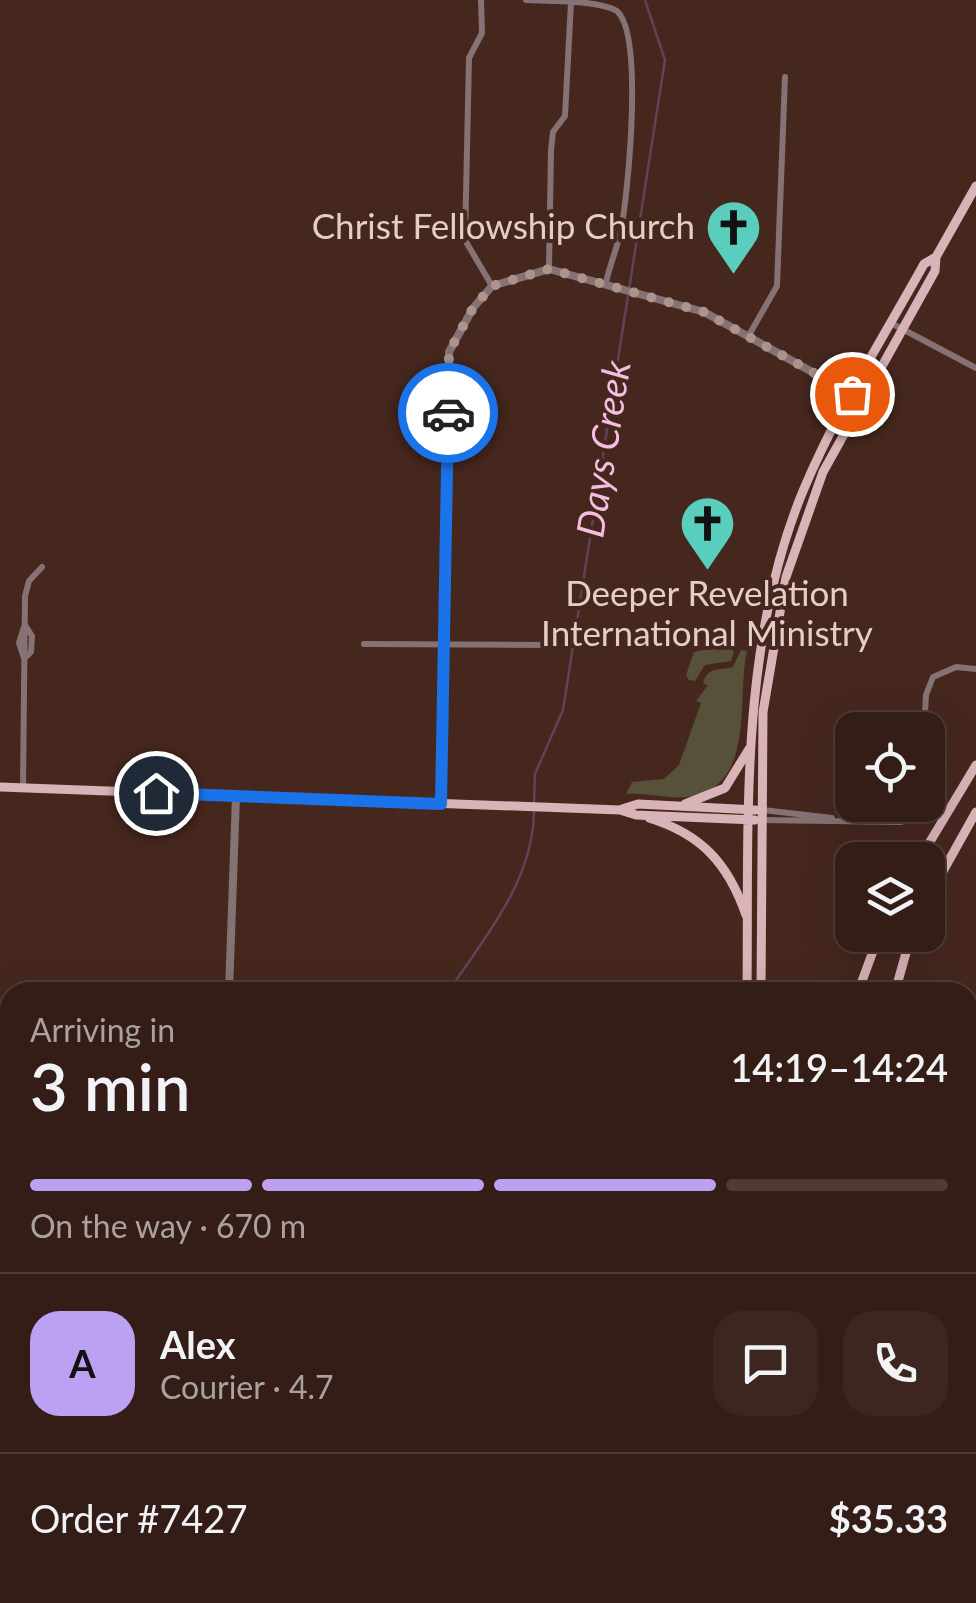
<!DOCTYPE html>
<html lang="en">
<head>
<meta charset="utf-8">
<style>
	:root { --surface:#341d16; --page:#3c261f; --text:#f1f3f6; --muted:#a9a2a1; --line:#4e3b35; --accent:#bca0f2 }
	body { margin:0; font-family:Lato,sans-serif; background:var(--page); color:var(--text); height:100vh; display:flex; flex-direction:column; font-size:38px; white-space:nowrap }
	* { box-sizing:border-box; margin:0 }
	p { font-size:32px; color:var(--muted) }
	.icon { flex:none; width:55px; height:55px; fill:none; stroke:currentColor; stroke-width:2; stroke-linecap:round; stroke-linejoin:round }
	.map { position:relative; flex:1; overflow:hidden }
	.side { position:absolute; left:0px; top:982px; width:978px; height:622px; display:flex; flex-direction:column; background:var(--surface); border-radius:30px 30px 0 0; box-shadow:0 10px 40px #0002,0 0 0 2px var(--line) }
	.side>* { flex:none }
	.tools { position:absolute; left:835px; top:712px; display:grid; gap:20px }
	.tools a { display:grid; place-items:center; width:110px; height:110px; border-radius:20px; background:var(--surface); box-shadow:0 10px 40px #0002,0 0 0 2px var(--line); font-size:50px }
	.pin { position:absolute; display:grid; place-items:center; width:85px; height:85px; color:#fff; margin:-42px; border:5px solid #fff; border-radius:50%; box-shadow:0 2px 10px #0007 }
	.courier { position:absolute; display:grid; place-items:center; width:100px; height:100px; margin:-50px; border:8px solid #1a73e8; border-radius:50%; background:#fff; color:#222; box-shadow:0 2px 12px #0007 }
	.headline em { font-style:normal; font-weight:600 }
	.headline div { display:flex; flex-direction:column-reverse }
	.headline { display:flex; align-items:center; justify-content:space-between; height:170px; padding:0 30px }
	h1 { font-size:65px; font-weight:600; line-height:75px }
	.bar { display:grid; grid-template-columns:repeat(4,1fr); gap:15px 10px; align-content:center; height:120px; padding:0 30px }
	.bar i { height:12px; border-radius:8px; background:var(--line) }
	.bar .selected { background:var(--accent) }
	.bar p { grid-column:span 4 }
	.line { display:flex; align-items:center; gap:25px; padding:0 30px; border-top:2px solid var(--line) }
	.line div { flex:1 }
	.round { display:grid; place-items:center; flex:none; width:105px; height:105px; border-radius:30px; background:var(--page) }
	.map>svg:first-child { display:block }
</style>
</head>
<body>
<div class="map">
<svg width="976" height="1603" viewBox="0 0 976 1603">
	<rect width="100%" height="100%" fill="#45271e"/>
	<!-- green -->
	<path fill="#585139" d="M 728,645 L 734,652 L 731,661 L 705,665 L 695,681 L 689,680 L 686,675 L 694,652 Z
		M 741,650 L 747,651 C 736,699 757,787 688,797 C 668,799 646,792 626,794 L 632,782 L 664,779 L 679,765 L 701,703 L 696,701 L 708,685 L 703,684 C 707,666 718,671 733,667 Z"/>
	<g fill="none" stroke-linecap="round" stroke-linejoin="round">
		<!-- stream -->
		<path stroke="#614358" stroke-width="2.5" d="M 534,804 L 535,774 L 563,710 L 665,60 L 645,0
			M 448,992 C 485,937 533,881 534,812
			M 153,1603 L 155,1595"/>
		<!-- minor -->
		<path stroke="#847274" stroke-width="6" d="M 481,0 L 482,33 L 469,58 L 465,240 L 492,286
			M 526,0 C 550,1 598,0 617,11 C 644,35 628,193 621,230 C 617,248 610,265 606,282
			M 549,269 L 551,150 L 553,132 L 565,116 L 571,2
			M 891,323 L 976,368
			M 749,335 L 777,286 L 785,77
			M 25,625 L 32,636 L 31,652 L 25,658
			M 364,644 L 548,645
			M 24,658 L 19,643 L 24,627
			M 924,730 L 926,695 L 933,677 L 956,667 L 976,669
			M 23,788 L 25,596 L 29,581 L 42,567
			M 763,810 L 832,818
			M 762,820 L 901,822 L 914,818 L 920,805
			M 0,1363 L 10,1363
			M 0,1451 L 10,1451
			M 359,1595 L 359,1603
			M 270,1603 L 270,1595
			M 435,1603 L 435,1595
			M 445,1603 L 446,1595
			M 515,1603 L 515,1595"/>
		<!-- tertiary -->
		<path stroke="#847274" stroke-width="8" d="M 441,804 L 449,352 L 473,308 L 492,286 L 549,269 L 704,312 L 861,399
			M 229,992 L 236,796"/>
		<!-- primary -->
		<path stroke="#d8b3b8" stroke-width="9" d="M 0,787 L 620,810 L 636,815 L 755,820
			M 685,804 L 725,788 L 749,749
			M 622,809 L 638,804 L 756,810
			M 649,818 C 701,834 728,863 746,915
			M 919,860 L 976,765
			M 928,898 L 976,812
			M 747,992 C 749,826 738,648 803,491 C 836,412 883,338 924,264 L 936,257
			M 761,992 L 763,712 L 786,577 L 823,472 L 935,271 L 936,257 L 976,186
			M 858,992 L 879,935
			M 895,992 L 911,935
			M 968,1260 L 976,1280
			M 968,1343 L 976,1354
			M 968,1435 L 976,1414
			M 968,1501 L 976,1512
			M 775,1595 L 775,1603
			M 910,1595 L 910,1603
			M 0,1599 L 102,1603
			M 899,1603 L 902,1595
			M 919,1603 L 919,1595"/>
	</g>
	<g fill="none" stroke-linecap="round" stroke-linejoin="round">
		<!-- done -->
		<path stroke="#ac948c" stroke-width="10" stroke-dasharray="0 18" d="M 448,413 L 449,352 L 473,308 L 492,286 L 549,269 L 704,312 L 852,394"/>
		<!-- route -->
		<path stroke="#1a73e8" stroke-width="12" d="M 156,793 L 441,804 L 448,413"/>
	</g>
	<!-- icons -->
	<defs>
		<symbol id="church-pin" viewBox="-11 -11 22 30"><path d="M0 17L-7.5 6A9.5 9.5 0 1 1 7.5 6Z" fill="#5acebd" stroke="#45271e"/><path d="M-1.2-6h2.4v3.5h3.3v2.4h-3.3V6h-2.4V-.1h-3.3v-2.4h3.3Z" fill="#111"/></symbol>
	</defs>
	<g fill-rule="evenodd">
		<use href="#church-pin" x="702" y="196" width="63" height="86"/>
		<use href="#church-pin" x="676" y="492" width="63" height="86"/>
	</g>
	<g text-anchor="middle" stroke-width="8" stroke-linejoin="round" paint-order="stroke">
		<!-- poi labels -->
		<g font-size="35" fill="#e3cec8" stroke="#45271e" text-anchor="end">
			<text x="695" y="239">Christ Fellowship Church</text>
			<text x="707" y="606" text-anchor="middle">Deeper Revelation<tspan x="707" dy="40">International Ministry</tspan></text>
		</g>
		<!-- water labels -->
		<g font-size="38" font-style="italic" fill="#f6bde3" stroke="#45271e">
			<text transform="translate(604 449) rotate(-81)" y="13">Days Creek</text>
		</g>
	</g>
</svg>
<div class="tools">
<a><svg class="icon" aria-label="locate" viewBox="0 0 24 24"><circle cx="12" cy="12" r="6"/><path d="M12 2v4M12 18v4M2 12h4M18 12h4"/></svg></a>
<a><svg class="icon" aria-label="layers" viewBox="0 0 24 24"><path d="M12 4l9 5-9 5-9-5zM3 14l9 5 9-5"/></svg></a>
</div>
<div class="pin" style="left:852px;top:394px;background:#ea580c"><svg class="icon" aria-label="bag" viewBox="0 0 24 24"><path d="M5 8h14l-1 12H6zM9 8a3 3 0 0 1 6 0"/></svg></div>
<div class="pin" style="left:156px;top:793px;background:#1f2937"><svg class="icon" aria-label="home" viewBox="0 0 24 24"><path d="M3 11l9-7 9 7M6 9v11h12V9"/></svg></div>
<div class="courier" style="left:448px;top:413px"><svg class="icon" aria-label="car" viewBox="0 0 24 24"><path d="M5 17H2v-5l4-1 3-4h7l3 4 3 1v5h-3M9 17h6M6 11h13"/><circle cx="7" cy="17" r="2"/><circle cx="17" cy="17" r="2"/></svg></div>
<section class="side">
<div class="headline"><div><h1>3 min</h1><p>Arriving in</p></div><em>14:19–14:24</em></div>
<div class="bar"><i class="selected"></i><i class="selected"></i><i class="selected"></i><i></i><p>On the way · 670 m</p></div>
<div class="line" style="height:180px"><b class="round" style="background:var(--accent);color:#111">A</b><div><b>Alex</b><p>Courier · 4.7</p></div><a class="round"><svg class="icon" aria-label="chat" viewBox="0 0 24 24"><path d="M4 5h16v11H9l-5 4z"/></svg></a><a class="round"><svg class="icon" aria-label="phone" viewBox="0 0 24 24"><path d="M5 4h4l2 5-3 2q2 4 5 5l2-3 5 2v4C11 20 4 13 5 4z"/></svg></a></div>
<div class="line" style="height:130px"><div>Order #7427</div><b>$35.33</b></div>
</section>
</div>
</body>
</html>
